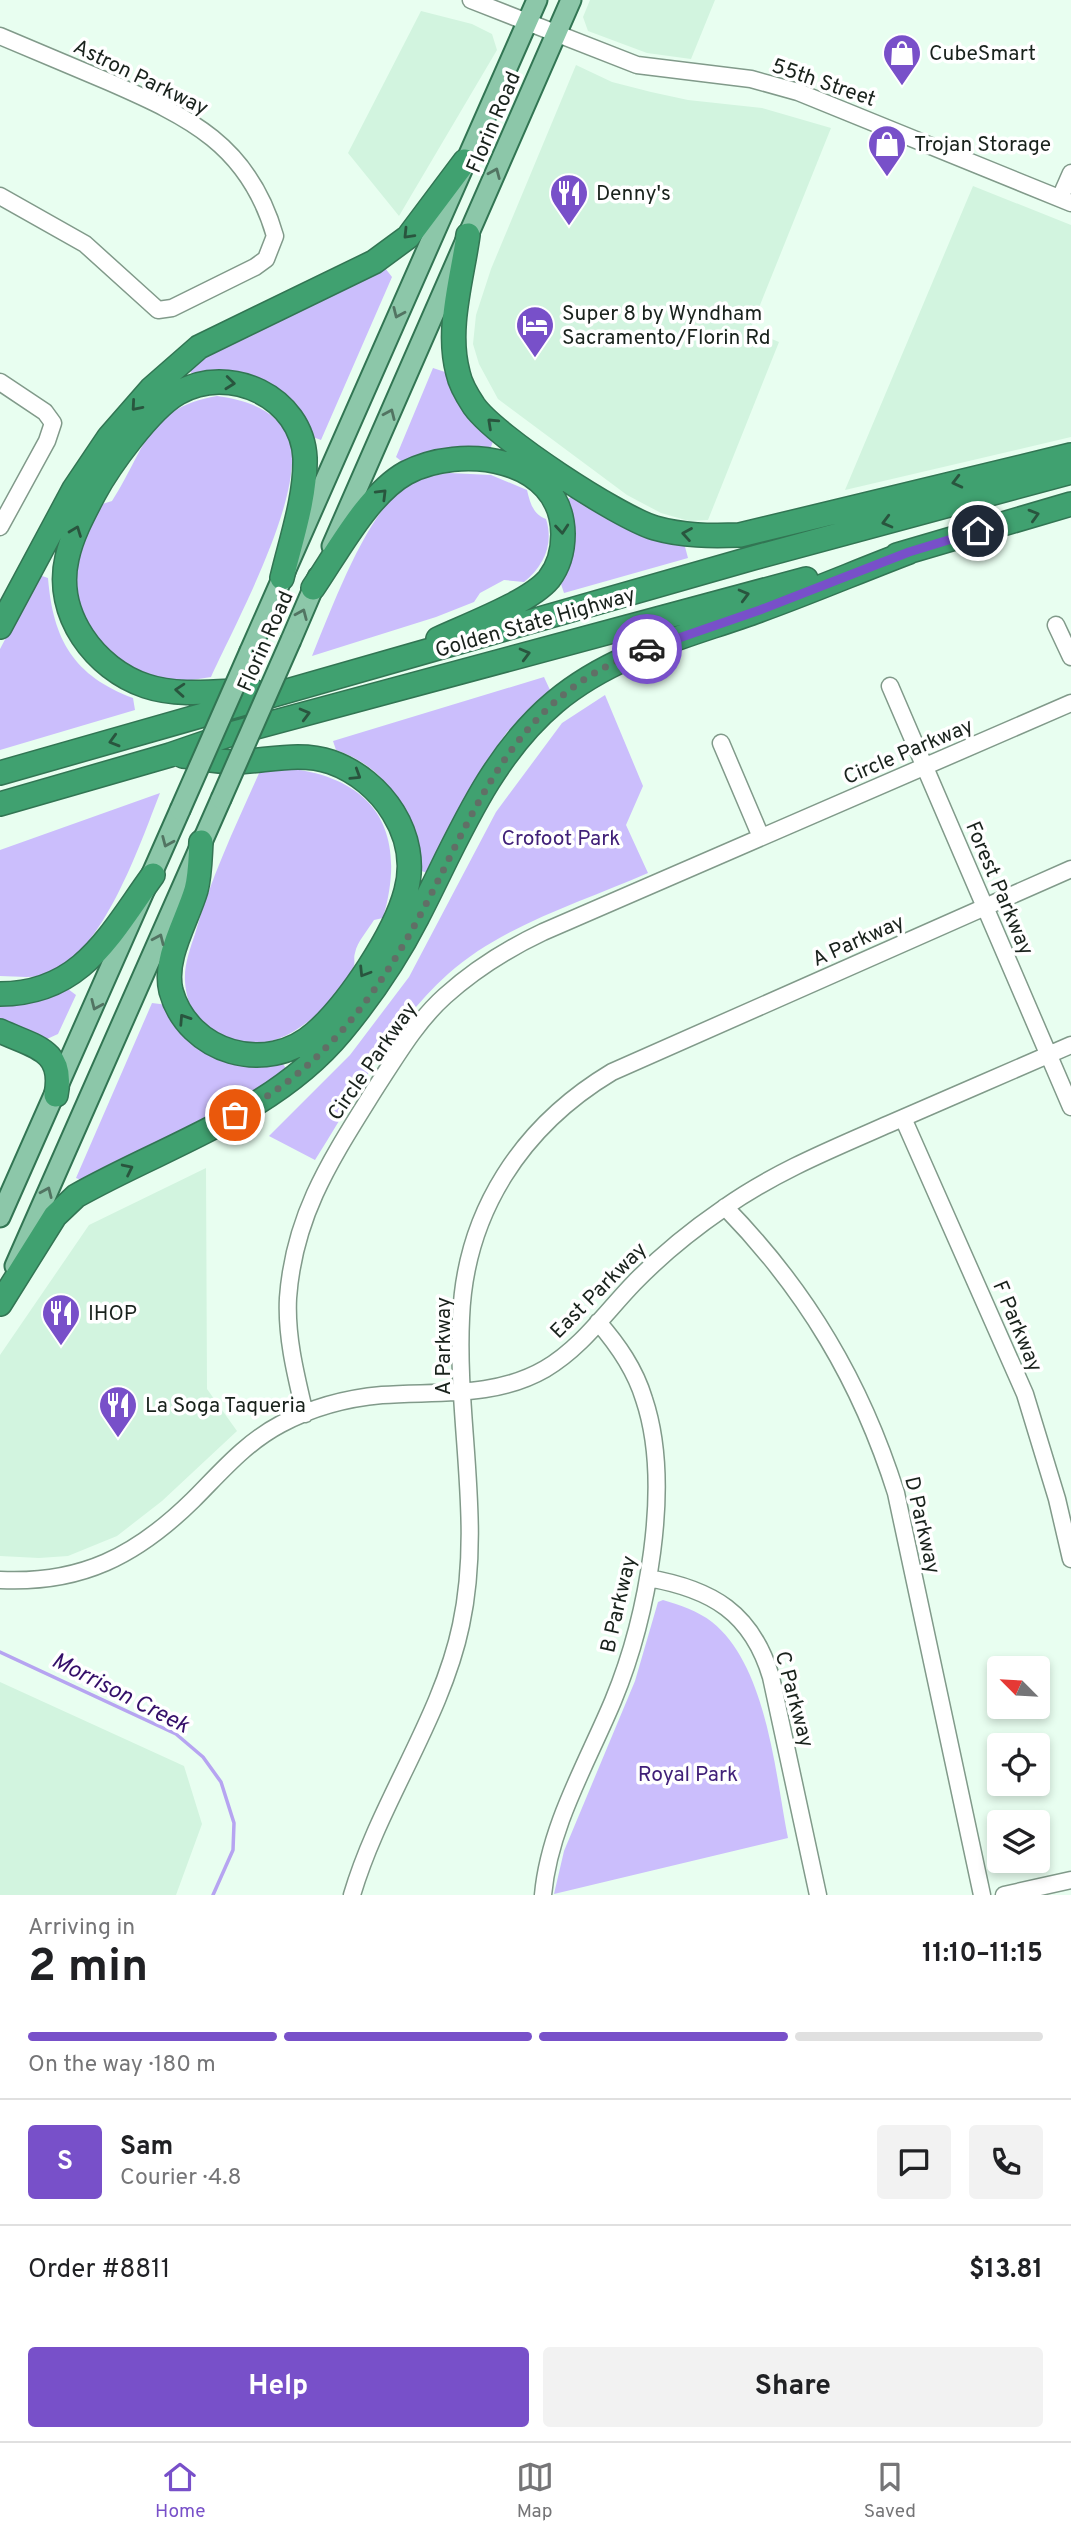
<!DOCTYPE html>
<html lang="en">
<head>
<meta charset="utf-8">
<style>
	:root { --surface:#fff; --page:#f2f2f2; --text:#202124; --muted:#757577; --line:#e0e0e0; --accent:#7850c9 }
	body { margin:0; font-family:Overpass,sans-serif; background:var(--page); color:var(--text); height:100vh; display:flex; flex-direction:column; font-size:26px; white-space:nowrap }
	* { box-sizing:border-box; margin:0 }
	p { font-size:23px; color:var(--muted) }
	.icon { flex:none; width:38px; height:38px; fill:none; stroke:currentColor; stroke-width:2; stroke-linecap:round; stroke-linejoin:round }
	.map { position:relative; height:1895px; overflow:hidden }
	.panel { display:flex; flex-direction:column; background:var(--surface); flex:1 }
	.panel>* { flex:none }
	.needle { width:46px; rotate:294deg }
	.controls { position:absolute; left:987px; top:1656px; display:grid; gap:14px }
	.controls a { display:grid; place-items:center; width:63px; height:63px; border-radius:7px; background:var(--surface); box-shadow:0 4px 10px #0003; font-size:35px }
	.pin { position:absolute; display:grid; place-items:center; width:60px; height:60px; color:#fff; margin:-30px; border:4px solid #fff; border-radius:50%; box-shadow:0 2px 7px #0007 }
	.courier { position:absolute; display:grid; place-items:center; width:70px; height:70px; margin:-35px; border:5px solid #7850c9; border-radius:50%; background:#fff; color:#222; box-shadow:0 2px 9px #0007 }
	.headline em { font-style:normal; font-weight:700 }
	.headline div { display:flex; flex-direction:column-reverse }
	.headline { display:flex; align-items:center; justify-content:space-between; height:119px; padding:0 28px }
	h1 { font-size:46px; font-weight:700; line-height:52px }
	.bar { display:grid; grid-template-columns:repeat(4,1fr); gap:10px 7px; align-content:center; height:84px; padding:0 28px }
	.bar i { height:9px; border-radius:5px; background:var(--line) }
	.bar .selected { background:var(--accent) }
	.bar p { grid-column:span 4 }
	.line { display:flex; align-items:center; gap:18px; padding:0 28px; border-top:2px solid var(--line) }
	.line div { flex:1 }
	.round { display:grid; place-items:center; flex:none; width:74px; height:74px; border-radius:7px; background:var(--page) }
	.action { display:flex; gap:14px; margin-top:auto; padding:14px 28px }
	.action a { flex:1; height:80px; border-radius:7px; background:var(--accent); color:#fff; font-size:28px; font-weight:700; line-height:80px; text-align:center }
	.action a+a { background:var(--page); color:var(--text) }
	.tab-bar { display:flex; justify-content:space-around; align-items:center; height:98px; border-top:2px solid var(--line); background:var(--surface); font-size:19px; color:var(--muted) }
	.tab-bar a { display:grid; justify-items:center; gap:4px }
	.tab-bar .selected { color:var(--accent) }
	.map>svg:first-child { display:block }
</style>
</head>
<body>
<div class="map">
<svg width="1071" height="1895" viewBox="0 0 1071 1895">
	<rect width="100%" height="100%" fill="#e8fef0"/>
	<!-- built -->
	<path fill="#d2f4df" d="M 590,0 L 715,0 L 691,59 L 647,53 L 588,31 L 583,17 Z
		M 421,11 L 472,24 L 492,34 L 497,50 L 399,216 L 348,153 Z
		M 576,65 L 612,82 L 651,92 L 688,100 L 762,108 L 831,128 L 750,330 L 779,342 L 708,520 L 689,521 L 661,513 L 627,495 L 498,399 L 479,364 L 473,344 L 476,315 L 491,269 Z
		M 973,186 L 1071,225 L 1071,437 L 845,490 Z
		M 206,1168 L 207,1389 L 237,1431 L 162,1501 L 117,1536 L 68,1556 L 39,1558 L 0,1556 L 0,1355 L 89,1225 Z
		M 0,1682 L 184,1766 L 202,1824 L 176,1895 L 0,1895 Z"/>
	<!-- green -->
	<path fill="#cbbefc" d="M 385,268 L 392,277 L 321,440 L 310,436 L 297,412 L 195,379 L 189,369 L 213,351 Z
		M 433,368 L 445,372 C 454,402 470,421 493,441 L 490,450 L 405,464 L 396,457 Z
		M 217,396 C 246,400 280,410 290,442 C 305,496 234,626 211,677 C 192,680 171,684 152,679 C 110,669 72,618 74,575 C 75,550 88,527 99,505 L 112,501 C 146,449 145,409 217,396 Z
		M 449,473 L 491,475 L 527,490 C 530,503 533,514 546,519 C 554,544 544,566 524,582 L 504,580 L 480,593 L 474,602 L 436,617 L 312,656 C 330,613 366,513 404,488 C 417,479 434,475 449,473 Z
		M 574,495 L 684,543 L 688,558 L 564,593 L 559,578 L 563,502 Z
		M 39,575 L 48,578 C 53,640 74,676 133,698 L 135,710 L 0,750 L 0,649 Z
		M 544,677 L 550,690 L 507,732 L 490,756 L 427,873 L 419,870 C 413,815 391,769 336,750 L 333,741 Z
		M 605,695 L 643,786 L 626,825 L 648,873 C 582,902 503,925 448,974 C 392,1024 355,1097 315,1160 L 269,1136 L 350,1055 L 409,977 L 496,812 L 562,723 Z
		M 285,768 C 376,777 408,832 383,918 L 374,920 C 368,930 357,942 355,953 C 353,959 356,962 353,968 C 326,1014 276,1062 220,1037 C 198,1027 186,1004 185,981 C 184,965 190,949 195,934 C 211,877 236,825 260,771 Z
		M 160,793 C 140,844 103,954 48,974 C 33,979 16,976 0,976 L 0,850 Z
		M 68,989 L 76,995 L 58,1034 L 47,1039 L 0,1018 L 0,1006 L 35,1002 Z
		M 152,1003 L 168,1005 L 176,1024 L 281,1061 L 287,1070 L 234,1104 L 86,1182 L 76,1178 Z
		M 663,1600 C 680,1605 698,1611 712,1622 C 767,1666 775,1773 788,1838 L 554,1894 L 564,1851 L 635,1681 L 658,1602 Z"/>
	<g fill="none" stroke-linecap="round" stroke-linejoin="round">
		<!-- stream -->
		<path stroke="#b6a4f1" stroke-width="3.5" d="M 0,1652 L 176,1734 L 203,1757 L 221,1782 L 234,1823 L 233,1850 L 213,1895"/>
		<defs>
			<path id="minor" d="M 471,0 L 637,65 L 751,79 L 798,92 L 1071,203
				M 0,36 C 36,51 73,67 109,82 C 189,117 249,145 275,236 L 266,259 L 255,267 L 172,308 L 158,310 L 85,244 L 0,196
				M 1060,198 L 1071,173
				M 0,382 L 45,412 L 53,423 L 47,441 L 0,527
				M 1056,625 L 1071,657
				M 890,686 L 1071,1107
				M 721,743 L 761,837
				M 903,1118 L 1025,1394 L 1057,1499 L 1071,1559
				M 725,1207 C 806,1290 861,1382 896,1493 L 982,1895
				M 305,1414 C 296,1376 286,1337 288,1298 C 294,1214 332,1158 375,1089 C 396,1057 416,1022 445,996 C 475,969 507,949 543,932 L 1071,703
				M 648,1578 C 712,1589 752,1613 771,1677 L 818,1895
				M 0,1580 C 81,1584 136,1556 193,1500 C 221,1472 245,1443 281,1424 C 311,1408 348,1398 382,1395 C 437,1391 495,1398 545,1369 C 581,1348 606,1312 634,1283 C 661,1255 692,1230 724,1208 C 775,1172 832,1149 889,1124 C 950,1098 1010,1071 1071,1045
				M 352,1895 C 379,1803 442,1717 461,1625 C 483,1523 456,1421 461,1318 C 465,1212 522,1126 612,1072 L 1071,869
				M 543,1895 C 549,1827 587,1763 613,1701 C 647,1619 673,1485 644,1399 C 635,1369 618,1345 598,1322
				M 1004,1895 L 1071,1880"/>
			<path id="major" d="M 332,546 L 571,0
				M 291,640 L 318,577
				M 250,651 L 537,0
				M 0,1217 L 180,810
				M 15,1266 L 221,799"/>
			<path id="highway" d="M 468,235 C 462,279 446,329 458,373 C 460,383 468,397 474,406 C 496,437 618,517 655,528 C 683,536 711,536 740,535 L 1071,455
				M 897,555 L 1071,504
				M 313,588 C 337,553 368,494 406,473 C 460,444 562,456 563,534 C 563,549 559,566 549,579 C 530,602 468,625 438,639
				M 0,627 L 74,489 L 109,437 L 151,389 L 199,347 L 374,262 L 408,237 L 465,161
				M 252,690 C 219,691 178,697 146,686 C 95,669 54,614 67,558 C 72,535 83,515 94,494 C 109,466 150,409 178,393 C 229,363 302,397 305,458 C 306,497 291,540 282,578
				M 183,756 C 200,758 219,762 236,762 C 267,761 300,751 331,762 C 382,780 421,836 406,891 C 395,934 348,1004 315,1033 C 267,1076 188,1053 171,991 C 163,958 187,921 196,890 C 200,875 200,858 201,842
				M 0,773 L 753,558 L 1071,472
				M 0,804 L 170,755 L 234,733 L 806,579
				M 0,994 C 82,994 110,934 153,875
				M 0,1031 C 34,1047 65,1049 56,1095
				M 0,1304 L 55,1216 L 76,1196 C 166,1145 273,1114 341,1032 C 370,997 396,959 417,918 C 456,843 488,758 555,702 C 615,652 689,636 760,610 C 810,592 859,571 909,552"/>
		</defs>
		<!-- minor casing -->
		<use href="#minor" stroke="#819a8a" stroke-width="19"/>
		<!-- major casing -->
		<use href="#major" stroke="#327553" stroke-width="23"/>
		<!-- highway casing -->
		<use href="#highway" stroke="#327553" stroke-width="26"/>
		<!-- minor -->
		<use href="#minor" stroke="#fff" stroke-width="16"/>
		<!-- major -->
		<use href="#major" stroke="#8cc7a9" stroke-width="19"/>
		<!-- highway -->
		<use href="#highway" stroke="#40a170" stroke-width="23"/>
		<defs>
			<path id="major-bridge" d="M 221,799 L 291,640
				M 180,810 L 250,651"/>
		</defs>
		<!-- major-bridge casing -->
		<use href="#major-bridge" stroke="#327553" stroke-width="23" stroke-linecap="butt"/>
		<!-- major-bridge -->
		<use href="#major-bridge" stroke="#8cc7a9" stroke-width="19"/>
	</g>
	<!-- one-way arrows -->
	<defs><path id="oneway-chevron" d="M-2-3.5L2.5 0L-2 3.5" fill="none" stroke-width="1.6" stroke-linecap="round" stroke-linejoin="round" transform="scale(1.75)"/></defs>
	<g stroke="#527462">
		<use href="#oneway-chevron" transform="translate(495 173) rotate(-67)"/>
		<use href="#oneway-chevron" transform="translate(398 313) rotate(114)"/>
		<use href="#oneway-chevron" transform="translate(390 414) rotate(-66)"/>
		<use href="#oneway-chevron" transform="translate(302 614) rotate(-67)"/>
		<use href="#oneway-chevron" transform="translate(167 842) rotate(113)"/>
		<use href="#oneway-chevron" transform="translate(159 939) rotate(-66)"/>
		<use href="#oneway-chevron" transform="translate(96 1005) rotate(114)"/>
		<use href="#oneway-chevron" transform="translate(47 1192) rotate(-66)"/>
	</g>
	<g stroke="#29553e">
		<use href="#oneway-chevron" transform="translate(408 234) rotate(134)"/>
		<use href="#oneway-chevron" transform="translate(230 383) rotate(6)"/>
		<use href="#oneway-chevron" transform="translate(136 406) rotate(131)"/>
		<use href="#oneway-chevron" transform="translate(492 423) rotate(-137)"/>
		<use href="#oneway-chevron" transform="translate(957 482) rotate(166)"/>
		<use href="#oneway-chevron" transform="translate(382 494) rotate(-45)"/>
		<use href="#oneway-chevron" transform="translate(1034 515) rotate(-16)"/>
		<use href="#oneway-chevron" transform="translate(887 522) rotate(165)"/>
		<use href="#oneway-chevron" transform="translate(562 529) rotate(85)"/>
		<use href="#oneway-chevron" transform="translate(76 531) rotate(-69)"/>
		<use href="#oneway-chevron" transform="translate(687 534) rotate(-170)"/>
		<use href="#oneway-chevron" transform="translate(744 595) rotate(-15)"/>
		<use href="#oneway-chevron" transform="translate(525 654) rotate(-15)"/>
		<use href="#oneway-chevron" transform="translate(180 690) rotate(-176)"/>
		<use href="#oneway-chevron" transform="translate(305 714) rotate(-15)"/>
		<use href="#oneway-chevron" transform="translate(114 741) rotate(164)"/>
		<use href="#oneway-chevron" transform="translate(356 775) rotate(32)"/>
		<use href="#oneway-chevron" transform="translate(364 972) rotate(122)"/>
		<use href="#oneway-chevron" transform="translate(184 1019) rotate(-123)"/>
		<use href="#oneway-chevron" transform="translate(128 1169) rotate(-26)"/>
	</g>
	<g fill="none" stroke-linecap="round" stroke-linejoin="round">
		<!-- done -->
		<path stroke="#616f66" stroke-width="7" stroke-dasharray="0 12.6" d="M 235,1115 C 305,1079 355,1023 396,957 C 471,837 496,701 647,649"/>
		<!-- route -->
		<path stroke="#7850c9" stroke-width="9" d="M 647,649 L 760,610 L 909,552 L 978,531"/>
	</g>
	<!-- icons -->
	<defs>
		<symbol id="shop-pin" viewBox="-11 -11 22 30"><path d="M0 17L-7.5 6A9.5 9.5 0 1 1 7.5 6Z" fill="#7850c9" stroke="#fff"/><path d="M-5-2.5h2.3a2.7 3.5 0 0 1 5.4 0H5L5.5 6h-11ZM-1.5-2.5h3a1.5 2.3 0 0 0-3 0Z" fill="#fff"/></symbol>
		<symbol id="restaurant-pin" viewBox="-11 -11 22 30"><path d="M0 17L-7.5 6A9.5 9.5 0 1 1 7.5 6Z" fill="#7850c9" stroke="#fff"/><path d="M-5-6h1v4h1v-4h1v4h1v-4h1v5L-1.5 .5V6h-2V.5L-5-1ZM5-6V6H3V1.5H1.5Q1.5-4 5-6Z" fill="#fff"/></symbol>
		<symbol id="hotel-pin" viewBox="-11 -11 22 30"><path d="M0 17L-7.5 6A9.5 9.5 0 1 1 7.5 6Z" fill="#7850c9" stroke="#fff"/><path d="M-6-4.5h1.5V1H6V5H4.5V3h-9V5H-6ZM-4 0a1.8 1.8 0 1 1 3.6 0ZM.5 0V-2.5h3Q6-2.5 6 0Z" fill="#fff"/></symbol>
	</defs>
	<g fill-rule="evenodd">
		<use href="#shop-pin" x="880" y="31" width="44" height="60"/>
		<use href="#shop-pin" x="865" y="122" width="44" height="60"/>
		<use href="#restaurant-pin" x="547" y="171" width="44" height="60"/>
		<use href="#hotel-pin" x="513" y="303" width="44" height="60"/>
		<use href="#restaurant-pin" x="39" y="1291" width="44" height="60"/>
		<use href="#restaurant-pin" x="96" y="1383" width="44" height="60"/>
	</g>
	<g text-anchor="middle" stroke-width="7" stroke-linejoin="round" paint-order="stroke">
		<!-- poi labels -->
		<g font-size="21" fill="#19221c" stroke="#fff" text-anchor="start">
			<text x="929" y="60">CubeSmart</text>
			<text x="914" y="151">Trojan Storage</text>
			<text x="596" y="200">Denny's</text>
			<text x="562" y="320">Super 8 by Wyndham<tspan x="562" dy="24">Sacramento/Florin Rd</tspan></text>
			<text x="88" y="1320">IHOP</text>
			<text x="145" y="1412">La Soga Taqueria</text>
		</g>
		<!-- street labels -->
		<g font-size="21" fill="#19221c" stroke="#fff">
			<text transform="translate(141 77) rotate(26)" y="7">Astron Parkway</text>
			<text transform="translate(824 82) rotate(19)" y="7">55th Street</text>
			<text transform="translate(493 122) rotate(-67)" y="7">Florin Road</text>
			<text transform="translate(535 622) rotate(-16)" y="7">Golden State Highway</text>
			<text transform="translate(265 641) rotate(-66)" y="7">Florin Road</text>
			<text transform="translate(908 751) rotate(-23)" y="7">Circle Parkway</text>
			<text transform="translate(1000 888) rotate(67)" y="7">Forest Parkway</text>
			<text transform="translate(858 940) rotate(-24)" y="7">A Parkway</text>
			<text transform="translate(372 1061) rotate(-55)" y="7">Circle Parkway</text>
			<text transform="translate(598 1290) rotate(-45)" y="7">East Parkway</text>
			<text transform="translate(1018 1326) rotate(67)" y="7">F Parkway</text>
			<text transform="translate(443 1346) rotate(-90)" y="7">A Parkway</text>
			<text transform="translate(923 1525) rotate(77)" y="7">D Parkway</text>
			<text transform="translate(618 1604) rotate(-77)" y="7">B Parkway</text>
			<text transform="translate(795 1699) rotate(75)" y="7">C Parkway</text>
		</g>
		<!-- park labels -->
		<g font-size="21" fill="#402078" stroke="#fff">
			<text x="561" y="845">Crofoot Park</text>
			<text x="688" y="1781">Royal Park</text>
		</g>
		<!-- water labels -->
		<g font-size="23" font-style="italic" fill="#340f69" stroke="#fff">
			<text transform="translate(121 1692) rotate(27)" y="8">Morrison Creek</text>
		</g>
	</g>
</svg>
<div class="controls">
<a><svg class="needle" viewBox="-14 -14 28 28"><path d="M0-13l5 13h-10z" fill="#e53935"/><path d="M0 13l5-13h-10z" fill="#757577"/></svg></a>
<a><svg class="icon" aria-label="locate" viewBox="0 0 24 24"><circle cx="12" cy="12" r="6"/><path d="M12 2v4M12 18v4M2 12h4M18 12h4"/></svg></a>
<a><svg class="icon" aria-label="layers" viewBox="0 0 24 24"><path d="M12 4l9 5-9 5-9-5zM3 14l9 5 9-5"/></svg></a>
</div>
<div class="pin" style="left:235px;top:1115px;background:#ea580c"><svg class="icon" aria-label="bag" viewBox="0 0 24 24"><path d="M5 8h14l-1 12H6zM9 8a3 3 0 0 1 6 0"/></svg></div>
<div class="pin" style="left:978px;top:531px;background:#1f2937"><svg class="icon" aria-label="home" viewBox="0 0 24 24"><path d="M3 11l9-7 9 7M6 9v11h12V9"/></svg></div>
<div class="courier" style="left:647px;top:649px"><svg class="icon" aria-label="car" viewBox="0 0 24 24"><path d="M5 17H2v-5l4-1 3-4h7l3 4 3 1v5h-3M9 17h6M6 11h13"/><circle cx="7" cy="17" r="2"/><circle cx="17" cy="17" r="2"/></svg></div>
</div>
<section class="panel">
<div class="headline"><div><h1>2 min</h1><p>Arriving in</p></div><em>11:10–11:15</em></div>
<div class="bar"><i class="selected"></i><i class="selected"></i><i class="selected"></i><i></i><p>On the way · 180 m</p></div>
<div class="line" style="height:126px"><b class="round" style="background:var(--accent);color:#fff">S</b><div><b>Sam</b><p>Courier · 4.8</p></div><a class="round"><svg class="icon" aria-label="chat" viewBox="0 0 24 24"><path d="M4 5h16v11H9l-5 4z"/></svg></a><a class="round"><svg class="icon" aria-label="phone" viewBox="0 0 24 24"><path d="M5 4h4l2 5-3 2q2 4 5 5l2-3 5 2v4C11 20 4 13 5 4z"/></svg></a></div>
<div class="line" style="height:91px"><div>Order #8811</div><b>$13.81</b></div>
<div class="action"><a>Help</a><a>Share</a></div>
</section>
<nav class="tab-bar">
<a class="selected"><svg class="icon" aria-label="home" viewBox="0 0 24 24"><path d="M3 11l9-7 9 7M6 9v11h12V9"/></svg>Home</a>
<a><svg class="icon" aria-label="map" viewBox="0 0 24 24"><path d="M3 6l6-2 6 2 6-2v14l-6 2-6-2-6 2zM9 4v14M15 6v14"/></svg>Map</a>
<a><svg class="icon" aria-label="saved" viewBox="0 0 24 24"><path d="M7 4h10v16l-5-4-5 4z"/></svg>Saved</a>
</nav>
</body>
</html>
